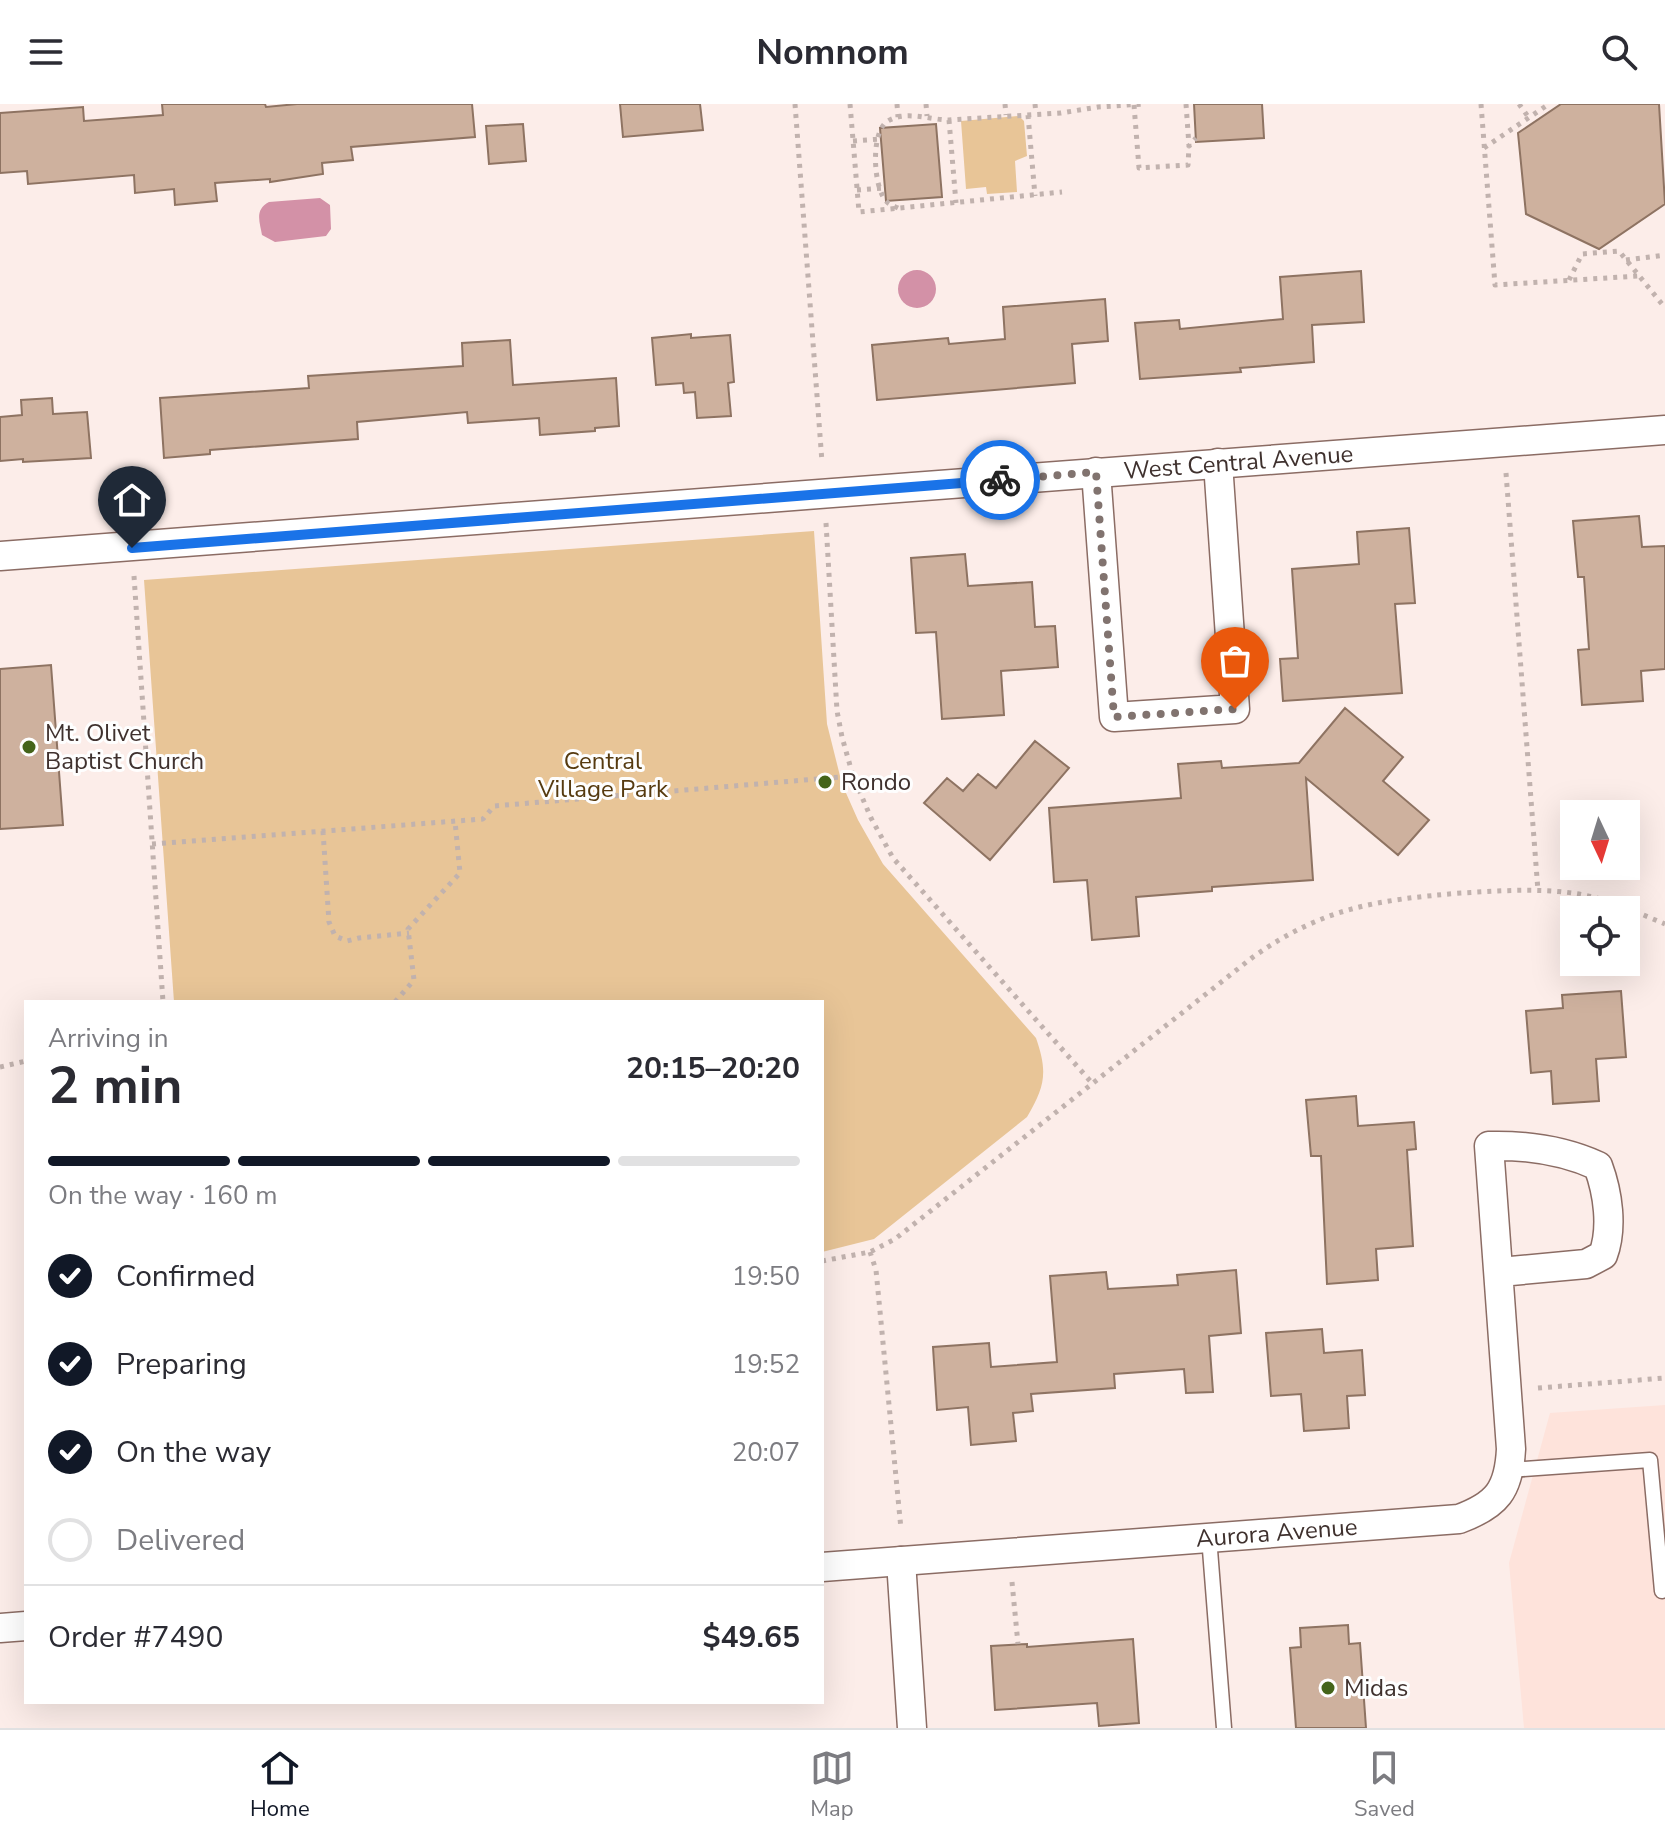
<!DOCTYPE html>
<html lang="en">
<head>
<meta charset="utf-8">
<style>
	:root { --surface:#fff; --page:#f2f2f3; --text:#2b2b33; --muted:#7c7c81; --line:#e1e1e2; --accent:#111827 }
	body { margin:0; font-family:"Nunito Sans",sans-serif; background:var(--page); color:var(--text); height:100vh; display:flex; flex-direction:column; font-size:30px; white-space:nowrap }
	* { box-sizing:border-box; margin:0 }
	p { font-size:26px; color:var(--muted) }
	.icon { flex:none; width:44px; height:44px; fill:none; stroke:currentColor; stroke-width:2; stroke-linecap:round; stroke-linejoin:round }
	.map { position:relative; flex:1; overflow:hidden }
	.sheet { position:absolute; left:24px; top:896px; width:800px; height:704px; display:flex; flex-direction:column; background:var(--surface); border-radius:0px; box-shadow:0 8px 32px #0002 }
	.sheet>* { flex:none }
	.needle { width:52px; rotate:176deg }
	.fabs { position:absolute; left:1560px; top:696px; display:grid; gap:16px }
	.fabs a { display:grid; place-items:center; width:80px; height:80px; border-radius:0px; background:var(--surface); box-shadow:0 8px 32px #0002; font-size:40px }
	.pin { position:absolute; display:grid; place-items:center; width:68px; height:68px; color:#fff; margin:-82px -34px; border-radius:50% 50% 50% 0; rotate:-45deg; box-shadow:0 0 8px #0007 }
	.pin .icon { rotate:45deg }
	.courier { position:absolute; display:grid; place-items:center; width:80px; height:80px; margin:-40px; border:6px solid #1a73e8; border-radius:50%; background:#fff; color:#222; box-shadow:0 2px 10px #0007 }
	.headline em { font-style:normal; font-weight:700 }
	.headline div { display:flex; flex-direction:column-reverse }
	.headline { display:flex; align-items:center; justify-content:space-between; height:136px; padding:0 24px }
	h1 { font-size:52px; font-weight:700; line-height:60px }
	.bar { display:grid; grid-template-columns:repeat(4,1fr); gap:12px 8px; align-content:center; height:96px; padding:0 24px }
	.bar i { height:10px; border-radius:6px; background:var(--line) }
	.bar .selected { background:var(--accent) }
	.bar p { grid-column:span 4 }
	.line { display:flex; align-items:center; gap:20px; padding:0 24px; border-top:2px solid var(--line) }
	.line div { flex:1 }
	ol { padding:0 24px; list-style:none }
	li { display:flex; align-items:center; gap:24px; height:88px }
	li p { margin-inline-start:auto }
	li .icon { padding:8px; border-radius:50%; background:var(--accent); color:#fff; stroke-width:4 }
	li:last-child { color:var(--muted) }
	li i { width:44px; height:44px; border:4px solid var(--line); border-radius:50% }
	header { display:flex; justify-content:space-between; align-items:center; height:104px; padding:0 24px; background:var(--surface); font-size:36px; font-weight:700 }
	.tab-bar { display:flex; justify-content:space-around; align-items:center; height:112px; border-top:2px solid var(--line); background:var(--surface); font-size:22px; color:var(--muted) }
	.tab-bar a { display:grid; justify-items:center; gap:4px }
	.tab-bar .selected { color:var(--accent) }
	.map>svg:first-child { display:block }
</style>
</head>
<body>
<header><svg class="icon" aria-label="menu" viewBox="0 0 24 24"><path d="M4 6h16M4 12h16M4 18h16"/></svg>Nomnom<svg class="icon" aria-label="search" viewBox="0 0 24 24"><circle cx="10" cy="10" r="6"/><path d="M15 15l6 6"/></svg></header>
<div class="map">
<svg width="1665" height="1624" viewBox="0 0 1665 1624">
	<rect width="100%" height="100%" fill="#fcede9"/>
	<!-- built -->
	<path fill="#fee3db" d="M 1665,1301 L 1665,1624 L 1524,1624 L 1509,1459 L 1550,1309 Z"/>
	<!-- green -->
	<path fill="#e8c597" d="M 1019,12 L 1024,17 L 1027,52 L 1015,57 L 1017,88 L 987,90 L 986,83 L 966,85 L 961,17 Z
		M 814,427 L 827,620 L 842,680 L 858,716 L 883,760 L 1036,934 C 1048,968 1045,983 1027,1013 L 874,1135 L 822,1148 L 822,898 L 174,898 L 144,476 Z"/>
	<!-- water -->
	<path fill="#d391a7" d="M 320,94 L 330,101 L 331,125 L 326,132 L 275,138 L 262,131 C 260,118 254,106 269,98 Z
		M898 185a19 19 0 1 1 38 0a19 19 0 1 1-38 0Z"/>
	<!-- building -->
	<path fill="#ceb19e" stroke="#8e7362" stroke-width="2" d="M 162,0 L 265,0 L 266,3 L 297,0 L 472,0 L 475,33 L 351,43 L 353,56 L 322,59 L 323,70 L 270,78 L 270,75 L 215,79 L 217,97 L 175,101 L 174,85 L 135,89 L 134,71 L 28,80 L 27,67 L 0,69 L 0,9 L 83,3 L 84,17 L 163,11 Z
		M 620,0 L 700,0 L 703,26 L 623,33 Z
		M 1194,0 L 1262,0 L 1264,34 L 1196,38 Z
		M 1561,0 L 1659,0 L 1665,100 L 1599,145 L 1526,110 L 1518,29 Z
		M 523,20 L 526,57 L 489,60 L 486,22 Z
		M 936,20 L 942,93 L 886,97 L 880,24 Z
		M 1361,167 L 1364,218 L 1312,221 L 1314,258 L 1240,264 L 1241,268 L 1140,275 L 1135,219 L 1179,216 L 1180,225 L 1283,215 L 1280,173 Z
		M 1105,195 L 1108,237 L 1072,240 L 1075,279 L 877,296 L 872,241 L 948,234 L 949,240 L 1005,235 L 1003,203 Z
		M 691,230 L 691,234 L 730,231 L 734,278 L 728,279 L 731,312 L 697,314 L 695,288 L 684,289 L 683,279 L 656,281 L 652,234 Z
		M 510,236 L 513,281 L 616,274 L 619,322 L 595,324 L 595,327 L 540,331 L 539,314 L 468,319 L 467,308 L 357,318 L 358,335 L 210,346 L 210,350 L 164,354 L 160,294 L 309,284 L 308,272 L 463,262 L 462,239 Z
		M 52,294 L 53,310 L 87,308 L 91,354 L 23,358 L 23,355 L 0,357 L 0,313 L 22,311 L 21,296 Z
		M 1639,412 L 1642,443 L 1665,442 L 1665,565 L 1641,567 L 1643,597 L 1582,601 L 1578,546 L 1589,545 L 1584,473 L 1578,473 L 1573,417 Z
		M 1409,424 L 1415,499 L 1395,500 L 1402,589 L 1283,597 L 1280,555 L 1298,554 L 1292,465 L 1359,460 L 1357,428 Z
		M 965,450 L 968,482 L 1032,478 L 1035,523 L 1055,522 L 1058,563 L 1001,567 L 1004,611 L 942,615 L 936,528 L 916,529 L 911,454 Z
		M 51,561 L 63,721 L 0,725 L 0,565 Z
		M 1345,604 L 1403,653 L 1383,677 L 1429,716 L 1398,751 L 1306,674 L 1313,776 L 1212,783 L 1212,787 L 1136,793 L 1139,832 L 1092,836 L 1087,776 L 1054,778 L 1049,704 L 1181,694 L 1178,660 L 1221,657 L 1222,664 L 1299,659 Z
		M 1035,637 L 1069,664 L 990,756 L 924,699 L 947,674 L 963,687 L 978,670 L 996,684 Z
		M 1621,887 L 1626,953 L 1596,955 L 1599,997 L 1553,1000 L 1551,967 L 1531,969 L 1526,907 L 1563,904 L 1562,891 Z
		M 1356,992 L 1358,1022 L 1414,1018 L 1416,1045 L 1407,1046 L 1413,1142 L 1376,1145 L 1378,1176 L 1327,1180 L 1321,1052 L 1311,1052 L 1306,996 Z
		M 1236,1166 L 1241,1229 L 1209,1232 L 1213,1288 L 1186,1289 L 1184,1265 L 1114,1270 L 1115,1284 L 1031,1290 L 1033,1307 L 1013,1309 L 1016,1337 L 971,1341 L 968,1303 L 937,1306 L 933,1243 L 989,1239 L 991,1263 L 1057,1258 L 1050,1172 L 1106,1168 L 1108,1185 L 1178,1181 L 1177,1171 Z
		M 1322,1225 L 1324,1249 L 1362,1246 L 1365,1291 L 1347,1292 L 1349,1324 L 1304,1327 L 1301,1290 L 1271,1292 L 1266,1229 Z
		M 1348,1521 L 1349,1540 L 1360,1539 L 1366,1624 L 1296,1624 L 1290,1544 L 1301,1543 L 1300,1524 Z
		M 1133,1535 L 1139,1619 L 1099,1622 L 1097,1599 L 995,1606 L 991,1542 L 1027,1540 L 1027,1543 Z"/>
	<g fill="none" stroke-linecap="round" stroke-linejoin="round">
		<defs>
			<path id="service" d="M 1510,1366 L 1650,1356 L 1662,1487
				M 1209,1433 L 1224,1624"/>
			<g id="minor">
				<path d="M 1096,368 L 1114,613 L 1235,605 L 1218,359"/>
				<path id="s1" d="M 0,452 L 1665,326"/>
				<path d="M 901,1457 L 912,1624"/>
				<path id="s2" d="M 822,1463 L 1459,1415 C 1497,1401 1509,1386 1511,1345 L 1489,1042 C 1527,1041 1563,1046 1598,1062 C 1608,1089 1613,1124 1603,1151 L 1586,1160 L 1500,1168"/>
				<path d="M 0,1524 L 26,1522"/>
			</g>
		</defs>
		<!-- service casing -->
		<use href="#service" stroke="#8b6c64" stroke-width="17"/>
		<!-- minor casing -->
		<use href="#minor" stroke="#8b6c64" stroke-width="31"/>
		<!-- path -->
		<path stroke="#c1b2ae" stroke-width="5" stroke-dasharray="4 6" stroke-linecap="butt" d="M 795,0 L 822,358
			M 850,0 L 859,108 L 1062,88
			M 897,0 L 898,13
			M 926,0 L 927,12
			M 1005,0 L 1006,11
			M 1035,0 L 1036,10
			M 1186,0 L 1189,42 L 1196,34
			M 1481,0 L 1495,181 L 1639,172
			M 1519,0 L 1529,14
			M 1134,1 L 1139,64 L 1188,61 L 1189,42
			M 1028,11 L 1035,92
			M 949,16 L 956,99
			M 853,37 L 881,35
			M 1484,44 L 1549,0
			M 857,86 L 885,84
			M 898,104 C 894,102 890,101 887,98 C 873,85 870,27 888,17 C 906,6 930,16 949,16 L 1061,9 L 1098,3 L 1144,0
			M 1626,156 L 1665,151
			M 1569,176 L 1582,150 L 1619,147 L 1662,200
			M 1506,369 L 1538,787
			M 826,419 L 837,607 L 842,633 L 853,672 L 871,714 L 893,754 L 1092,979
			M 134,472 L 163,898
			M 323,727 L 329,818 L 335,832 L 347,837 L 359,834 L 409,829
			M 152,740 L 483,715 L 494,702 L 853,672
			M 395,898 L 414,876 L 408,825 L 460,769 L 455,717
			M 0,963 L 26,957
			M 870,1148 L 876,1166 L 901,1425
			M 822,1157 L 870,1148 L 895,1135 L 1253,853 C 1324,803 1377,796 1461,789 C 1498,787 1535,784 1572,789 C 1604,793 1636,808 1665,820
			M 1538,1284 L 1665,1274
			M 1012,1478 L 1018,1540"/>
		<!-- service -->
		<use href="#service" stroke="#fff" stroke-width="14"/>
		<!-- minor -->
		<use href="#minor" stroke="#fff" stroke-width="28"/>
	</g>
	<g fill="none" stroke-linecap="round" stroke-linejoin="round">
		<!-- done -->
		<path stroke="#81736f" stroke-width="8" stroke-dasharray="0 14.4" d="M 1000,376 L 1096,368 L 1114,613 L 1235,605"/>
		<!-- route -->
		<path stroke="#1a73e8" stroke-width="10" d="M 132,444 L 1000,376"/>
	</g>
	<!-- markers -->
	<g fill="#44641a" stroke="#fefefe" stroke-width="3">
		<circle cx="29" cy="643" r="8"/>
		<circle cx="825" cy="678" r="8"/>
		<circle cx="1328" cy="1584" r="8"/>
	</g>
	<g text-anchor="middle" stroke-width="6" stroke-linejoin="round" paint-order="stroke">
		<!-- street labels -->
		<g font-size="24" fill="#3f312e" stroke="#fefefe">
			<text dy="8" stroke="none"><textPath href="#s1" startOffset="1242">West Central Avenue</textPath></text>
			<text dy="8" stroke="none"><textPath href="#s2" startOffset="456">Aurora Avenue</textPath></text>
		</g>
		<!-- poi labels -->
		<g font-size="24" fill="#3f312e" stroke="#fefefe" text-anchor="start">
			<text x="45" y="637">Mt. Olivet<tspan x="45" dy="28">Baptist Church</tspan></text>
			<text x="841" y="686">Rondo</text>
			<text x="1344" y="1592">Midas</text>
		</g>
		<!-- park labels -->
		<g font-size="24" fill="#563a0f" stroke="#fefefe">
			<text x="603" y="665">Central<tspan x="603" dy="28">Village Park</tspan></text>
		</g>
	</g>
</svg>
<div class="fabs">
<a><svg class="needle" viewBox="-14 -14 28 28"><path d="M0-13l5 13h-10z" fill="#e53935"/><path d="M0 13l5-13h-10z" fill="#7c7c81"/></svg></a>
<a><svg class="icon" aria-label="locate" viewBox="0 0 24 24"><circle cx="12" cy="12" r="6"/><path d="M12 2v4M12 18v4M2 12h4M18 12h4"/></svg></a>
</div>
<div class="pin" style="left:1235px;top:605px;background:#ea580c"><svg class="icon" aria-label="bag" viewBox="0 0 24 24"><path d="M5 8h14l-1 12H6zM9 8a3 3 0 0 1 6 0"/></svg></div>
<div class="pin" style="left:132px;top:444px;background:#1f2937"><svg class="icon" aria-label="home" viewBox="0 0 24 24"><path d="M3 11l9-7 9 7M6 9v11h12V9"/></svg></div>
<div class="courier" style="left:1000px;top:376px"><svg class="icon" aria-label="bike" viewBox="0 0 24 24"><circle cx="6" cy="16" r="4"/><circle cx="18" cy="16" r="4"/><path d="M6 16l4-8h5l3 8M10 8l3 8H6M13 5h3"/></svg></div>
<section class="sheet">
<div class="headline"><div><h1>2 min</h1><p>Arriving in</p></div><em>20:15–20:20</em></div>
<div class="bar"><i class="selected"></i><i class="selected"></i><i class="selected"></i><i></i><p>On the way · 160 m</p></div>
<ol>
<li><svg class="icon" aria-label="check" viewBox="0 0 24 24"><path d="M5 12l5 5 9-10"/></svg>Confirmed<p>19:50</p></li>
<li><svg class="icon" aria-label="check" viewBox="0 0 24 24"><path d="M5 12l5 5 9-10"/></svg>Preparing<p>19:52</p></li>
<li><svg class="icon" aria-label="check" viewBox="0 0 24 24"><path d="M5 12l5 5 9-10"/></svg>On the way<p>20:07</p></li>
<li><i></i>Delivered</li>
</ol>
<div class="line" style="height:104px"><div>Order #7490</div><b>$49.65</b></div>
</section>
</div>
<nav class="tab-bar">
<a class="selected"><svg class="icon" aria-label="home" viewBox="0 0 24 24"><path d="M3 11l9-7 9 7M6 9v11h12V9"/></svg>Home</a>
<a><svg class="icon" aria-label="map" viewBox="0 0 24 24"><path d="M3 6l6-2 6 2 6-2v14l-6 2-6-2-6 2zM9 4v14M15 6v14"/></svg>Map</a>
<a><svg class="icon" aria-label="saved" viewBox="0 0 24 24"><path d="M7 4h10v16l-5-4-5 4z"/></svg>Saved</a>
</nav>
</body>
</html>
